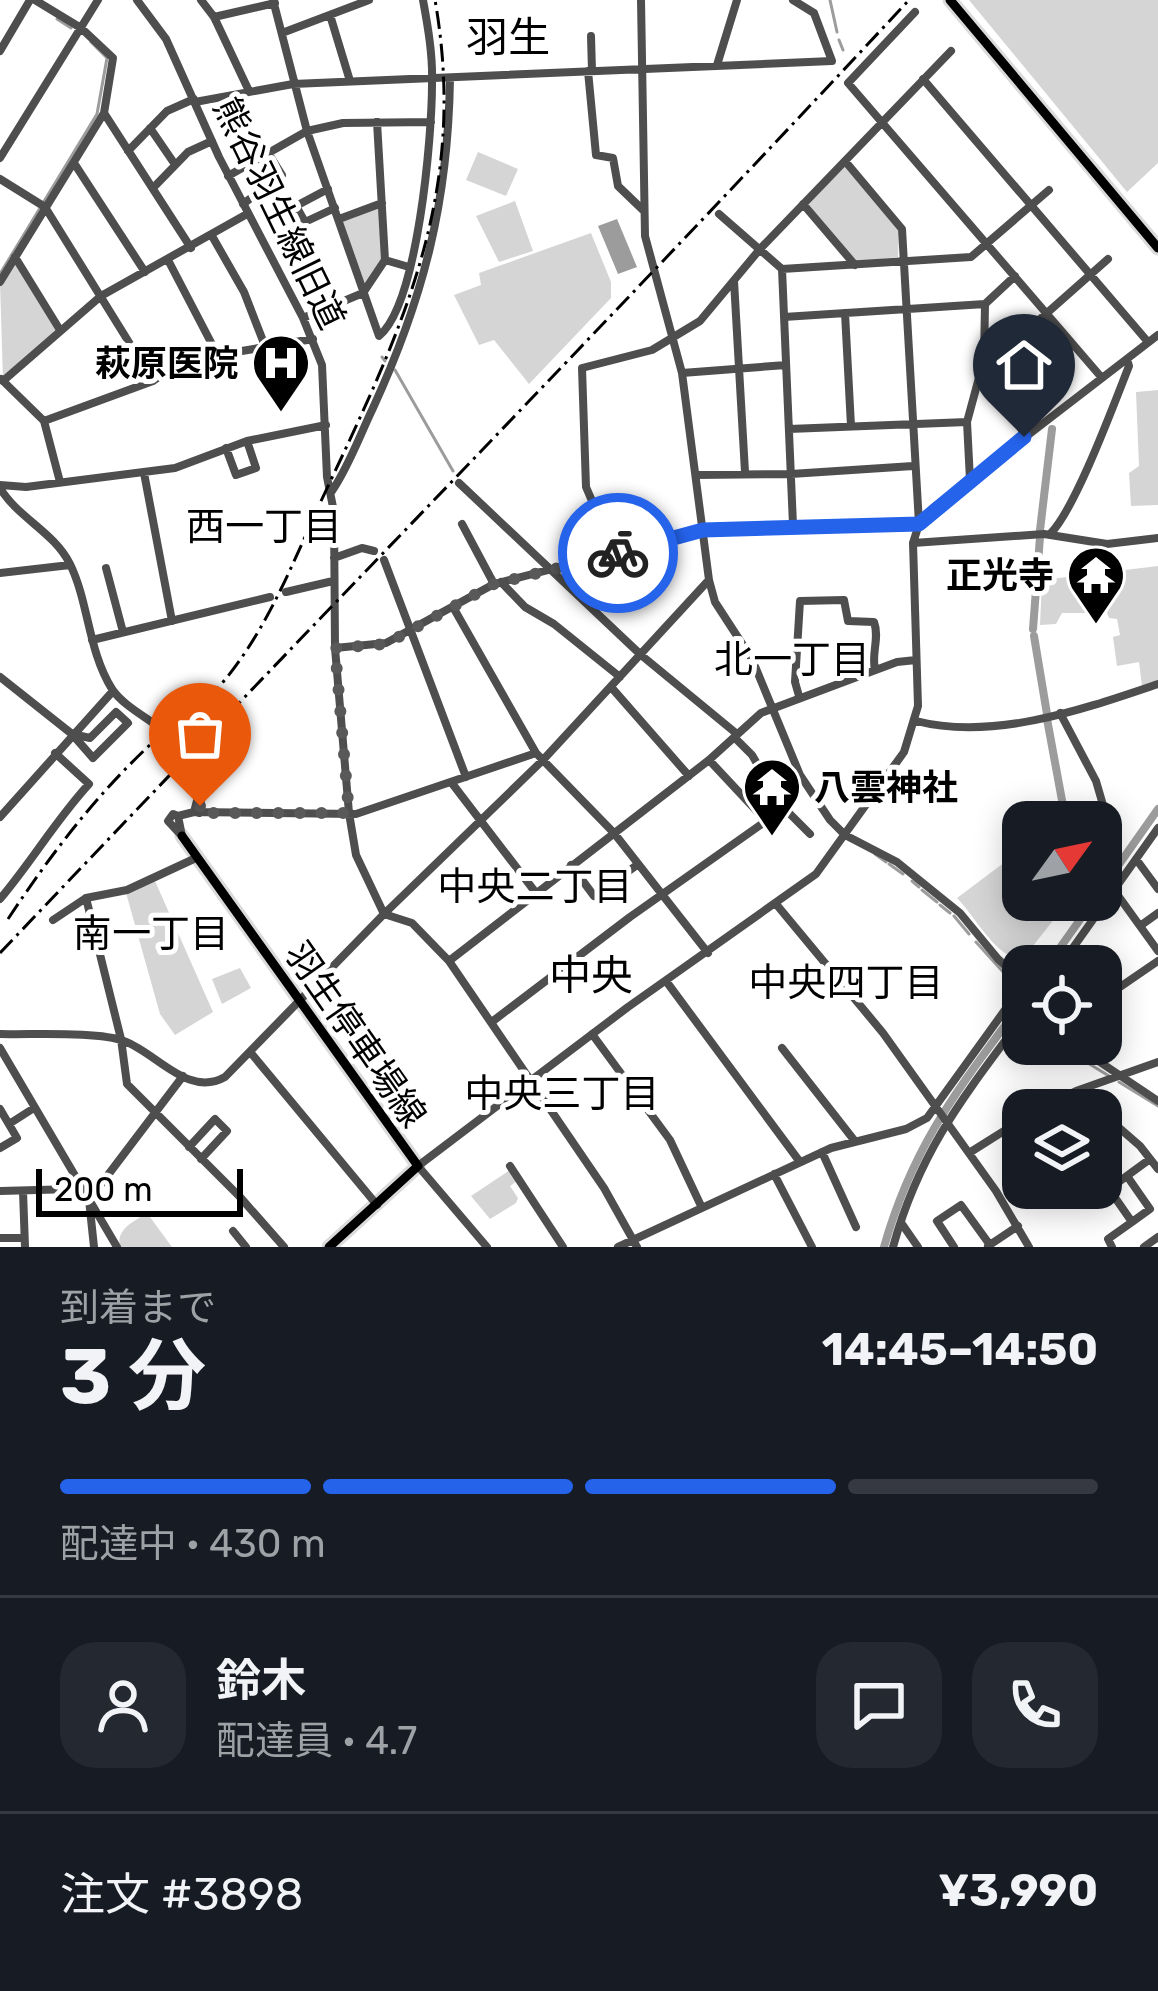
<!DOCTYPE html>
<html lang="ja">
<head>
<meta charset="utf-8">
<style>
	:root { --surface:#171b24; --page:#242831; --text:#f1f3f6; --muted:#9ea1a6; --line:#363941; --accent:#2563eb }
	body { margin:0; font-family:Rubik,"Noto Sans JP",sans-serif; background:var(--page); color:var(--text); height:100vh; display:flex; flex-direction:column; font-size:45px; white-space:nowrap }
	* { box-sizing:border-box; margin:0 }
	p { font-size:39px; color:var(--muted) }
	.icon { flex:none; width:66px; height:66px; fill:none; stroke:currentColor; stroke-width:2; stroke-linecap:round; stroke-linejoin:round }
	.map { position:relative; height:1247px; overflow:hidden }
	.sheet { display:flex; flex-direction:column; background:var(--surface); flex:1 }
	.sheet>* { flex:none }
	.needle { width:78px; rotate:57deg }
	.fabs { position:absolute; left:1002px; top:801px; display:grid; gap:24px }
	.fabs a { display:grid; place-items:center; width:120px; height:120px; border-radius:24px; background:var(--surface); box-shadow:0 6px 30px #0003; font-size:60px }
	.scale { position:absolute; left:36px; bottom:30px; width:207px; box-sizing:border-box; padding-left:12px; border:6px solid #000; border-top:0; font-size:33px; line-height:42px; white-space:nowrap; color:#000; -webkit-text-stroke:9px #fff; paint-order:stroke }
	.pin { position:absolute; display:grid; place-items:center; width:102px; height:102px; color:#fff; margin:-123px -51px; border-radius:50% 50% 50% 0; rotate:-45deg; box-shadow:0 0 12px #0007 }
	.pin .icon { rotate:45deg }
	.courier { position:absolute; display:grid; place-items:center; width:120px; height:120px; margin:-60px; border:9px solid #2563eb; border-radius:50%; background:#fff; color:#222; box-shadow:0 3px 15px #0007 }
	.head em { font-style:normal; font-weight:700 }
	.head div { display:flex; flex-direction:column-reverse }
	.head { display:flex; align-items:center; justify-content:space-between; height:204px; padding:0 60px }
	h1 { font-size:78px; font-weight:700; line-height:90px }
	.bar { display:grid; grid-template-columns:repeat(4,1fr); gap:18px 12px; align-content:center; height:144px; padding:0 60px }
	.bar i { height:15px; border-radius:9px; background:var(--line) }
	.bar .active { background:var(--accent) }
	.bar p { grid-column:span 4 }
	.line { display:flex; align-items:center; gap:30px; padding:0 60px; border-top:3px solid var(--line) }
	.line div { flex:1 }
	.round { display:grid; place-items:center; flex:none; width:126px; height:126px; border-radius:36px; background:var(--page) }
	.map>svg:first-child { display:block }
</style>
</head>
<body>
<div class="map">
<svg width="1158" height="1247" viewBox="0 0 1158 1247">
	<rect width="100%" height="100%" fill="#fff"/>
	<!-- green -->
	<path fill="#d5d5d5" d="M 969,0 L 1158,0 L 1158,163 L 1127,192 Z
		M 478,152 L 518,169 L 506,196 L 466,180 Z
		M 845,163 L 899,229 L 898,257 L 856,262 L 806,204 Z
		M 515,201 L 533,251 L 499,262 L 476,216 Z
		M 380,206 L 383,260 L 364,288 L 342,221 Z
		M 591,233 L 611,282 L 611,298 L 529,384 L 494,340 L 479,345 L 454,295 L 481,285 L 479,273 Z
		M 15,257 L 60,330 L 3,381 L 0,282 Z
		M 1158,390 L 1158,505 L 1131,506 L 1129,473 L 1139,466 L 1136,392 Z
		M 1158,566 L 1158,681 L 1142,686 L 1139,662 L 1117,666 L 1113,637 L 1120,635 L 1117,619 L 1109,618 L 1107,613 L 1062,613 L 1056,624 L 1040,625 L 1042,580 Z
		M 1023,841 L 1023,900 L 1069,900 L 1022,960 C 996,958 975,916 957,898 L 1005,862 L 1011,850 Z
		M 155,881 L 213,1012 L 175,1035 L 160,1014 L 126,893 Z
		M 240,968 L 251,988 L 222,1004 L 212,979 Z
		M 510,1170 L 517,1181 L 510,1186 L 518,1198 L 516,1203 L 490,1219 L 471,1196 Z
		M 147,1213 L 172,1247 L 120,1247 C 116,1229 133,1222 147,1213 Z"/>
	<!-- water -->
	<path fill="#9c9c9c" d="M 617,219 L 637,267 L 618,274 L 598,226 Z"/>
	<g fill="none" stroke-linecap="round" stroke-linejoin="round">
		<!-- stream -->
		<path stroke="#9c9c9c" stroke-width="3" d="M 830,0 L 837,32
			M 57,19 L 71,28
			M 839,40 L 843,50
			M 0,274 L 97,114 L 107,58 L 91,42
			M 382,357 L 385,361
			M 395,370 L 453,471
			M 875,854 L 886,862
			M 889,864 L 903,874
			M 912,881 L 919,887
			M 922,890 L 937,902
			M 940,905 L 950,913
			M 954,916 L 969,934
			M 976,942 L 1014,984
			M 1063,1044 L 1078,1056
			M 1083,1060 L 1109,1076
			M 1119,1082 L 1158,1106"/>
		<!-- canal -->
		<path stroke="#9c9c9c" stroke-width="8" d="M 1040,530 L 1052,429
			M 1033,629 L 1040,537
			M 1034,636 L 1047,714
			M 1047,719 L 1066,822
			M 1101,890 L 1158,809
			M 1047,966 L 1094,900
			M 884,1247 C 914,1142 960,1087 1023,1001"/>
		<defs>
			<path id="major" d="M 950,0 L 1158,248
				M 182,836 L 418,1166 L 329,1247"/>
		</defs>
		<!-- major casing -->
		<use href="#major" stroke="#dbdbdb" stroke-width="15"/>
		<!-- minor -->
		<path stroke="#4e4e4e" stroke-width="8" d="M 137,0 L 166,39 L 219,157 L 303,318 L 322,365 L 327,477 L 334,512 L 335,648 L 349,813 L 356,855 L 384,914
			M 201,0 L 214,17 L 249,91
			M 273,0 L 307,131 L 379,336 C 418,304 432,136 432,84 C 433,56 428,27 423,0
			M 641,0 L 645,236 L 682,373 L 709,580 L 715,602 L 752,659 L 800,775 L 830,820 L 845,835 L 897,862 L 960,913 L 998,959 L 1023,982
			M 915,12 L 848,83 L 1102,378
			M 330,15 L 350,81
			M 214,17 L 275,3
			M 282,33 L 369,0
			M 591,36 L 592,71
			M 0,51 L 30,0
			M 717,65 L 737,0
			M 588,71 L 596,155 L 613,158 L 618,186 L 644,211
			M 923,79 L 1148,342
			M 195,102 L 293,84 L 832,61 L 814,13 L 793,0
			M 104,113 L 191,248
			M 150,128 L 174,163
			M 128,151 L 167,111 L 194,99
			M 0,158 L 98,0
			M 74,163 L 145,272
			M 228,176 L 307,131 L 343,123 L 431,122
			M 0,179 L 45,207 L 153,381
			M 153,188 L 188,152 L 212,141
			M 328,189 L 296,206 L 305,222 L 335,208
			M 243,204 L 282,175 L 267,151
			M 803,204 L 855,265
			M 719,214 L 782,269 L 971,257 L 1049,190
			M 339,219 L 382,203
			M 212,236 L 244,292 L 265,346
			M 15,257 L 60,330
			M 168,260 L 216,352
			M 385,260 L 409,267
			M 782,269 L 793,525
			M 734,281 L 745,472
			M 0,282 L 104,113 L 113,58 L 81,28 L 35,0
			M 845,313 L 851,426
			M 784,317 L 985,304
			M 303,318 L 363,293 L 385,260 L 377,122
			M 682,373 L 786,365
			M 1,379 L 44,421 L 60,482
			M 3,381 L 101,296 L 247,214
			M 44,421 L 153,381 L 182,361 L 313,339
			M 789,429 L 967,422
			M 1024,437 L 1021,428 L 1033,355 L 1030,328 L 1108,259
			M 226,448 L 236,475 L 256,468 L 247,441
			M 144,473 L 172,621
			M 696,475 L 791,474 L 913,466
			M 970,480 L 967,422 L 984,359 L 985,304 L 1015,276
			M 459,483 L 641,655 L 737,734
			M 0,485 L 26,487 L 175,468 L 247,441 L 326,425
			M 0,488 C 18,518 54,532 70,564 C 89,603 88,651 112,689 C 121,703 142,715 156,725
			M 332,491 C 349,466 360,435 373,408 C 424,297 448,202 450,79
			M 462,524 L 494,584
			M 1051,533 C 1076,507 1114,404 1129,366 L 1127,359
			M 913,543 L 1044,534 L 1107,544 L 1158,538
			M 615,554 L 586,487 L 582,368 L 652,350 L 700,321 L 760,249 L 951,51
			M 334,558 L 362,548 L 374,551
			M 384,560 L 466,777
			M 106,568 L 123,632
			M 0,573 L 70,565
			M 501,582 L 525,607 L 554,624 L 620,677
			M 286,592 L 333,581
			M 453,607 L 536,753 L 614,833 L 708,953
			M 92,640 L 270,597
			M 335,648 L 386,643 L 494,584 L 703,530 L 919,524 L 902,229 L 845,161
			M 0,677 L 72,734 L 93,758 L 128,723 L 116,712 L 90,738 L 72,734
			M 611,687 L 689,776
			M 799,696 L 795,682 L 800,601 L 844,600 L 848,621 L 874,622 C 880,638 871,653 875,670
			M 1060,713 L 1096,781 L 1115,846
			M 916,721 C 994,741 1084,709 1158,684
			M 734,737 L 752,755 L 781,805 L 810,834
			M 451,782 L 536,893
			M 194,812 L 199,793 L 194,780 L 208,768 L 213,778 L 203,789 L 199,813
			M 173,814 L 178,816 L 182,836 L 168,821 Z
			M 178,816 L 194,812 L 356,814 L 536,753
			M 0,817 L 113,691
			M 1136,859 L 1158,889
			M 571,865 L 594,896 L 637,865
			M 1114,890 L 1158,951
			M 86,898 L 121,1039 L 127,1084 L 240,1197 L 284,1247
			M 0,899 C 32,861 56,820 89,784 L 55,753
			M 776,904 L 883,1033 L 996,1191 L 1029,1247
			M 384,914 L 412,923 L 449,961 L 604,1188 L 637,1247
			M 53,920 L 86,898 L 127,890 L 196,858
			M 1140,926 L 1158,913
			M 449,961 L 709,760 L 761,713 L 897,662 L 916,660
			M 1060,966 L 1158,828
			M 666,981 L 800,1162
			M 1101,1000 L 1158,961
			M 493,1021 L 630,917 L 766,821 L 709,760
			M 0,1034 C 30,1035 99,1031 124,1041 C 157,1053 188,1098 225,1077 L 384,914 L 543,760 L 707,582
			M 592,1034 L 670,1140 L 702,1208
			M 1073,1044 L 1158,1101
			M 0,1048 L 117,1247
			M 782,1048 L 854,1140
			M 251,1053 L 377,1205
			M 1077,1092 L 1098,1110
			M 0,1109 L 17,1138 L 0,1148
			M 1037,1110 L 1076,1091 L 1158,1062
			M 1101,1112 L 1140,1146 L 1158,1169
			M 9,1124 L 34,1108
			M 189,1147 L 215,1119 L 227,1131 L 201,1159
			M 822,1152 L 856,1227
			M 969,1153 L 1023,1119
			M 510,1166 L 563,1247
			M 774,1174 L 812,1247
			M 1127,1176 L 1150,1209 L 1132,1222
			M 0,1191 L 75,1189 L 80,1186
			M 23,1191 L 25,1247
			M 902,1224 L 918,1247
			M 233,1231 L 246,1247
			M 0,1238 L 24,1238
			M 988,1246 L 1018,1226
			M 94,1247 L 89,1200 L 183,1076
			M 487,1247 L 418,1166 L 628,1007 L 816,874 L 904,752 L 918,706 L 913,543 L 919,524 L 933,508 L 1158,335
			M 618,1247 L 831,1148 L 906,1129 L 927,1118 L 1023,985
			M 893,1247 C 920,1150 964,1096 1023,1017
			M 954,1247 L 937,1221 L 961,1205 L 990,1245
			M 1112,1247 L 1108,1239 L 1132,1222 L 1109,1189 L 1150,1159
			M 1144,1247 L 1158,1237"/>
		<!-- major -->
		<use href="#major" stroke="#000" stroke-width="9"/>
		<!-- rail -->
		<path stroke="#000" stroke-width="3" stroke-dasharray="18 6 3 6" stroke-linecap="butt" d="M 8,919 C 51,854 96,795 153,742 C 177,719 207,703 228,676 C 270,623 294,560 322,499 C 402,329 469,194 435,0
			M 0,953 C 302,635 610,321 909,0"/>
	</g>
	<g fill="none" stroke-linecap="round" stroke-linejoin="round">
		<!-- done -->
		<path stroke="#595959" stroke-width="12" stroke-dasharray="0 21.6" d="M 200,806 L 199,813 L 349,813 L 335,648 L 386,644 L 494,584 L 618,553"/>
		<!-- route -->
		<path stroke="#2563eb" stroke-width="15" d="M 618,553 L 703,530 L 919,524 L 1024,437"/>
	</g>
	<!-- icons -->
	<defs>
		<symbol id="hospital-pin" viewBox="-11 -11 22 30"><path d="M0 17L-7.5 6A9.5 9.5 0 1 1 7.5 6Z" fill="#000" stroke="#fff"/><path d="M-5-5h3v3.5h4V-5h3V5h-3V1.5h-4V5h-3Z" fill="#fff"/></symbol>
		<symbol id="temple-pin" viewBox="-11 -11 22 30"><path d="M0 17L-7.5 6A9.5 9.5 0 1 1 7.5 6Z" fill="#000" stroke="#fff"/><path d="M0-6L5-2H3V0L6.5 2.5H4V6H1.5V3h-3V6H-4V2.5H-6.5L-3 0V-2H-5Z" fill="#fff"/></symbol>
	</defs>
	<g fill-rule="evenodd">
		<use href="#hospital-pin" x="248" y="330" width="66" height="90"/>
		<use href="#temple-pin" x="1063" y="542" width="66" height="90"/>
		<use href="#temple-pin" x="739" y="754" width="66" height="90"/>
	</g>
	<g text-anchor="middle" stroke-width="10" stroke-linejoin="round" paint-order="stroke">
		<!-- street labels -->
		<g font-size="36" fill="#000" stroke="#fff">
			<text transform="translate(280 213) rotate(64)" y="13">熊谷羽生線旧道</text>
			<text transform="translate(356 1034) rotate(55)" y="13">羽生停車場線</text>
		</g>
		<!-- poi labels -->
		<g font-size="36" font-weight="bold" fill="#000" stroke="#fff" text-anchor="end">
			<text x="239" y="376">萩原医院</text>
			<text x="1054" y="588">正光寺</text>
			<text x="814" y="800" text-anchor="start">八雲神社</text>
		</g>
		<!-- neighbourhood labels -->
		<g font-size="39" fill="#000" stroke="#fff">
			<text x="264" y="540">西一丁目</text>
			<text x="792" y="673">北一丁目</text>
			<text x="535" y="900">中央二丁目</text>
			<text x="151" y="947">南一丁目</text>
			<text x="846" y="996">中央四丁目</text>
			<text x="562" y="1107">中央三丁目</text>
		</g>
		<!-- quarter labels -->
		<g font-size="42" fill="#000" stroke="#fff">
			<text x="508" y="52">羽生</text>
			<text x="591" y="990">中央</text>
		</g>
	</g>
</svg>
<div class="fabs">
<a><svg class="needle" viewBox="-14 -14 28 28"><path d="M0-13l5 13h-10z" fill="#e53935"/><path d="M0 13l5-13h-10z" fill="#9ea1a6"/></svg></a>
<a><svg class="icon" aria-label="locate" viewBox="0 0 24 24"><circle cx="12" cy="12" r="6"/><path d="M12 2v4M12 18v4M2 12h4M18 12h4"/></svg></a>
<a><svg class="icon" aria-label="layers" viewBox="0 0 24 24"><path d="M12 4l9 5-9 5-9-5zM3 14l9 5 9-5"/></svg></a>
</div>
<div class="scale">200 m</div>
<div class="pin" style="left:200px;top:806px;background:#ea580c"><svg class="icon" aria-label="bag" viewBox="0 0 24 24"><path d="M5 8h14l-1 12H6zM9 8a3 3 0 0 1 6 0"/></svg></div>
<div class="pin" style="left:1024px;top:437px;background:#1f2937"><svg class="icon" aria-label="home" viewBox="0 0 24 24"><path d="M3 11l9-7 9 7M6 9v11h12V9"/></svg></div>
<div class="courier" style="left:618px;top:553px"><svg class="icon" aria-label="bike" viewBox="0 0 24 24"><circle cx="6" cy="16" r="4"/><circle cx="18" cy="16" r="4"/><path d="M6 16l4-8h5l3 8M10 8l3 8H6M13 5h3"/></svg></div>
</div>
<section class="sheet">
<div class="head"><div><h1>3 分</h1><p>到着まで</p></div><em>14:45–14:50</em></div>
<div class="bar"><i class="active"></i><i class="active"></i><i class="active"></i><i></i><p>配達中 · 430 m</p></div>
<div class="line" style="height:216px"><a class="round"><svg class="icon" aria-label="person" viewBox="0 0 24 24"><circle cx="12" cy="8" r="4"/><path d="M4 21q1-7 8-7t8 7"/></svg></a><div><b>鈴木</b><p>配達員 · 4.7</p></div><a class="round"><svg class="icon" aria-label="chat" viewBox="0 0 24 24"><path d="M4 5h16v11H9l-5 4z"/></svg></a><a class="round"><svg class="icon" aria-label="phone" viewBox="0 0 24 24"><path d="M5 4h4l2 5-3 2q2 4 5 5l2-3 5 2v4C11 20 4 13 5 4z"/></svg></a></div>
<div class="line" style="height:156px"><div>注文 #3898</div><b>¥3,990</b></div>
</section>
</body>
</html>
